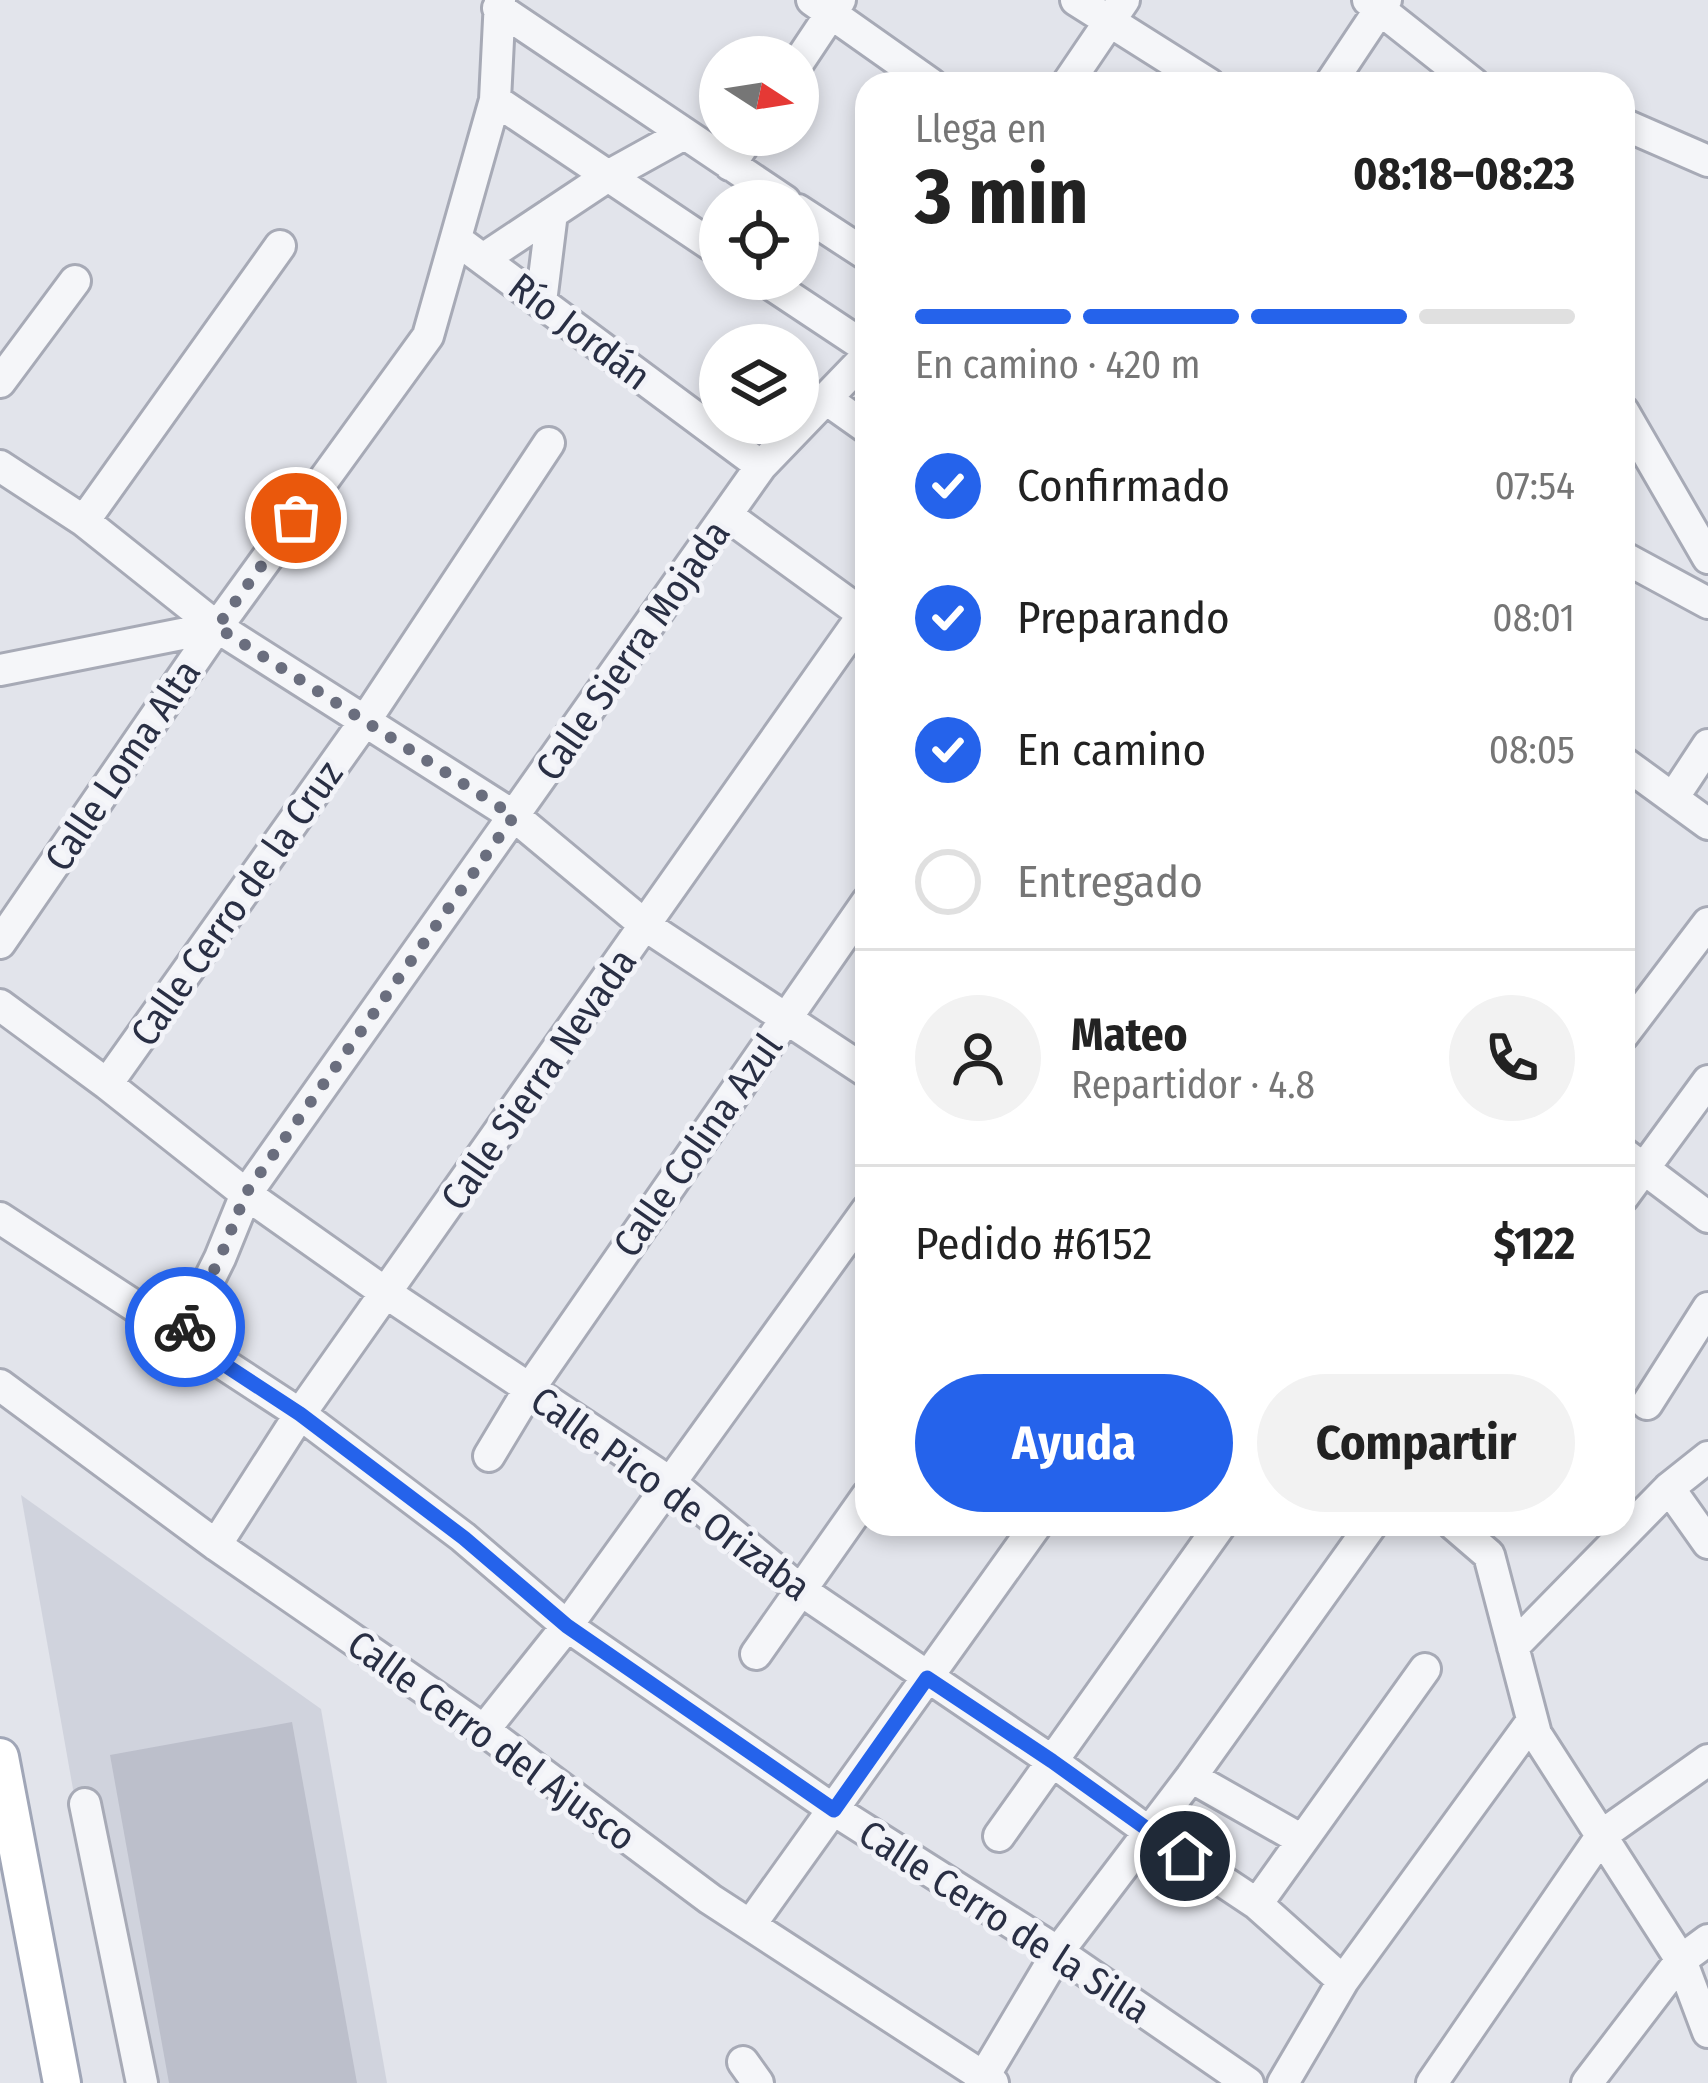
<!DOCTYPE html>
<html lang="es">
<head>
<meta charset="utf-8">
<style>
	:root { --surface:#fff; --page:#f2f2f2; --text:#222; --muted:#767676; --line:#e0e0e0; --accent:#2563eb }
	body { margin:0; font-family:"Fira Sans Condensed",sans-serif; background:var(--page); color:var(--text); height:100vh; display:flex; flex-direction:column; font-size:45px; white-space:nowrap }
	* { box-sizing:border-box; margin:0 }
	p { font-size:39px; color:var(--muted) }
	.icon { flex:none; width:66px; height:66px; fill:none; stroke:currentColor; stroke-width:2; stroke-linecap:round; stroke-linejoin:round }
	.map { position:relative; flex:1; overflow:hidden }
	.drawer { position:absolute; left:855px; top:72px; width:780px; height:1464px; display:flex; flex-direction:column; background:var(--surface); border-radius:36px; box-shadow:0 6px 18px #0003 }
	.drawer>* { flex:none }
	.needle { width:78px; rotate:102deg }
	.buttons { position:absolute; left:699px; top:36px; display:grid; gap:24px }
	.buttons a { display:grid; place-items:center; width:120px; height:120px; border-radius:50%; background:var(--surface); box-shadow:0 6px 18px #0003; font-size:60px }
	.pin { position:absolute; display:grid; place-items:center; width:102px; height:102px; color:#fff; margin:-51px; border:6px solid #fff; border-radius:50%; box-shadow:0 3px 12px #0007 }
	.courier { position:absolute; display:grid; place-items:center; width:120px; height:120px; margin:-60px; border:9px solid #2563eb; border-radius:50%; background:#fff; color:#222; box-shadow:0 3px 15px #0007 }
	.headline em { font-style:normal; font-weight:700 }
	.headline div { display:flex; flex-direction:column-reverse }
	.headline { display:flex; align-items:center; justify-content:space-between; height:204px; padding:0 60px }
	h1 { font-size:78px; font-weight:700; line-height:90px }
	.bar { display:grid; grid-template-columns:repeat(4,1fr); gap:18px 12px; align-content:center; height:144px; padding:0 60px }
	.bar i { height:15px; border-radius:9px; background:var(--line) }
	.bar .on { background:var(--accent) }
	.bar p { grid-column:span 4 }
	.line { display:flex; align-items:center; gap:30px; padding:0 60px; border-top:3px solid var(--line) }
	.line div { flex:1 }
	.round { display:grid; place-items:center; flex:none; width:126px; height:126px; border-radius:63px; background:var(--page) }
	ol { padding:0 60px; list-style:none }
	li { display:flex; align-items:center; gap:36px; height:132px }
	li p { margin-inline-start:auto }
	li .icon { padding:12px; border-radius:50%; background:var(--accent); color:#fff; stroke-width:4 }
	li:last-child { color:var(--muted) }
	li i { width:66px; height:66px; border:6px solid var(--line); border-radius:50% }
	.cta { display:flex; gap:24px; margin-top:auto; padding:24px 60px }
	.cta a { flex:1; height:138px; border-radius:72px; background:var(--accent); color:#fff; font-size:48px; font-weight:700; line-height:138px; text-align:center }
	.cta a+a { background:var(--page); color:var(--text) }
	.map>svg:first-child { display:block }
</style>
</head>
<body>
<div class="map">
<svg width="1708" height="2083" viewBox="0 0 1708 2083">
	<rect width="100%" height="100%" fill="#e2e4eb"/>
	<!-- built -->
	<path fill="#d0d3dd" d="M 21,1495 L 321,1709 L 387,2083 L 125,2083 Z"/>
	<!-- building -->
	<path fill="#bcbfcb" d="M 292,1722 L 357,2083 L 169,2083 L 110,1755 Z"/>
	<g fill="none" stroke-linecap="round" stroke-linejoin="round">
		<defs>
			<path id="minor" d="M 812,0 L 931,84
				M 1076,0 L 1209,84
				M 1368,0 L 1474,84
				M 498,8 L 785,201
				M 798,63 L 840,0
				M 1067,84 L 1124,0
				M 1330,84 L 1386,0
				M 495,100 L 720,251
				M 1623,124 L 1708,161
				M 730,165 L 750,135
				M 798,210 L 867,255
				M 457,240 L 761,466
				M 483,259 L 608,176 L 684,134
				M 763,279 L 867,348
				M 541,302 L 552,213
				M 0,382 L 75,281
				M 826,399 L 867,428
				M 1623,411 L 1708,558
				M 0,466 L 84,521 L 217,627 L 514,816 L 646,926 L 867,1072
				M 728,516 L 867,617
				M 84,521 L 280,246
				M 1623,557 L 1708,603
				M 0,670 L 217,627
				M 1623,762 L 1708,824
				M 1673,798 L 1708,745
				M 0,943 L 217,627 L 428,336 L 495,100 L 500,0
				M 0,1005 L 107,1084 L 246,1194 L 386,1293 L 671,1483 L 799,1589 L 1052,1761 L 1149,1832 L 1257,1904 L 1343,1981
				M 1623,1035 L 1708,923
				M 107,1084 L 365,721 L 549,443
				M 1623,1153 L 1708,1217
				M 1623,1197 L 1708,1081
				M 0,1218 L 300,1414 L 463,1537 L 567,1626 L 834,1810 L 1058,1952 L 1248,2083
				M 181,1336 L 220,1258 L 246,1194 L 761,466 L 867,356
				M 0,1385 L 216,1545 L 484,1730 L 710,1899 L 993,2083
				M 1647,1404 L 1708,1308
				M 489,1456 L 530,1388 L 867,902
				M 1669,1488 L 1708,1543
				M 1453,1524 L 1489,1555 L 1536,1734 L 1681,1960 L 1708,2032
				M 216,1545 L 300,1414 L 863,615
				M 1513,1647 L 1669,1488 L 1708,1457
				M 756,1654 L 867,1496
				M 484,1730 L 567,1626 L 867,1210
				M 1191,1777 L 1302,1840
				M 85,1804 L 142,2083
				M 999,1836 L 1221,1524
				M 1257,1904 L 1425,1669
				M 751,1924 L 1037,1524
				M 743,2062 L 758,2083
				M 980,2083 L 1058,1952 L 1191,1777 L 1372,1524
				M 1283,2083 L 1343,1981 L 1532,1721
				M 1432,2083 L 1602,1835 L 1708,1760
				M 1587,2083 L 1681,1960 L 1708,1940"/>
			<path id="major" d="M 0,1757 L 62,2083"/>
		</defs>
		<!-- minor casing -->
		<use href="#minor" stroke="#a7aab6" stroke-width="36"/>
		<!-- major casing -->
		<use href="#major" stroke="#a0a6b7" stroke-width="42"/>
		<!-- minor -->
		<use href="#minor" stroke="#f5f6f9" stroke-width="30"/>
		<!-- major -->
		<use href="#major" stroke="#fff" stroke-width="36"/>
	</g>
	<g fill="none" stroke-linecap="round" stroke-linejoin="round">
		<!-- done -->
		<path stroke="#6a6e7e" stroke-width="12" stroke-dasharray="0 21.6" d="M 185,1327 L 220,1258 L 246,1193 L 514,816 L 217,627 L 296,518"/>
		<!-- route -->
		<path stroke="#2563eb" stroke-width="15" d="M 185,1327 L 181,1336 L 300,1414 L 464,1538 L 567,1626 L 834,1810 L 927,1678 L 1052,1761 L 1185,1856"/>
	</g>
	<g text-anchor="middle" stroke-width="10" stroke-linejoin="round" paint-order="stroke">
		<!-- street labels -->
		<g font-size="39" fill="#292f44" stroke="#f2f3f8">
			<text transform="translate(580 331) rotate(37)" y="14">Río Jordán</text>
			<text transform="translate(632 650) rotate(-55)" y="14">Calle Sierra Mojada</text>
			<text transform="translate(122 765) rotate(-56)" y="14">Calle Loma Alta</text>
			<text transform="translate(236 903) rotate(-55)" y="14">Calle Cerro de la Cruz</text>
			<text transform="translate(538 1079) rotate(-55)" y="14">Calle Sierra Nevada</text>
			<text transform="translate(697 1145) rotate(-55)" y="14">Calle Colina Azul</text>
			<text transform="translate(671 1493) rotate(36)" y="14">Calle Pico de Orizaba</text>
			<text transform="translate(492 1740) rotate(36)" y="14">Calle Cerro del Ajusco</text>
			<text transform="translate(1005 1921) rotate(33)" y="14">Calle Cerro de la Silla</text>
		</g>
	</g>
</svg>
<div class="buttons">
<a><svg class="needle" viewBox="-14 -14 28 28"><path d="M0-13l5 13h-10z" fill="#e53935"/><path d="M0 13l5-13h-10z" fill="#767676"/></svg></a>
<a><svg class="icon" aria-label="locate" viewBox="0 0 24 24"><circle cx="12" cy="12" r="6"/><path d="M12 2v4M12 18v4M2 12h4M18 12h4"/></svg></a>
<a><svg class="icon" aria-label="layers" viewBox="0 0 24 24"><path d="M12 4l9 5-9 5-9-5zM3 14l9 5 9-5"/></svg></a>
</div>
<div class="pin" style="left:296px;top:518px;background:#ea580c"><svg class="icon" aria-label="bag" viewBox="0 0 24 24"><path d="M5 8h14l-1 12H6zM9 8a3 3 0 0 1 6 0"/></svg></div>
<div class="pin" style="left:1185px;top:1856px;background:#1f2937"><svg class="icon" aria-label="home" viewBox="0 0 24 24"><path d="M3 11l9-7 9 7M6 9v11h12V9"/></svg></div>
<div class="courier" style="left:185px;top:1327px"><svg class="icon" aria-label="bike" viewBox="0 0 24 24"><circle cx="6" cy="16" r="4"/><circle cx="18" cy="16" r="4"/><path d="M6 16l4-8h5l3 8M10 8l3 8H6M13 5h3"/></svg></div>
<section class="drawer">
<div class="headline"><div><h1>3 min</h1><p>Llega en</p></div><em>08:18–08:23</em></div>
<div class="bar"><i class="on"></i><i class="on"></i><i class="on"></i><i></i><p>En camino · 420 m</p></div>
<ol>
<li><svg class="icon" aria-label="check" viewBox="0 0 24 24"><path d="M5 12l5 5 9-10"/></svg>Confirmado<p>07:54</p></li>
<li><svg class="icon" aria-label="check" viewBox="0 0 24 24"><path d="M5 12l5 5 9-10"/></svg>Preparando<p>08:01</p></li>
<li><svg class="icon" aria-label="check" viewBox="0 0 24 24"><path d="M5 12l5 5 9-10"/></svg>En camino<p>08:05</p></li>
<li><i></i>Entregado</li>
</ol>
<div class="line" style="height:216px"><a class="round"><svg class="icon" aria-label="person" viewBox="0 0 24 24"><circle cx="12" cy="8" r="4"/><path d="M4 21q1-7 8-7t8 7"/></svg></a><div><b>Mateo</b><p>Repartidor · 4.8</p></div><a class="round"><svg class="icon" aria-label="phone" viewBox="0 0 24 24"><path d="M5 4h4l2 5-3 2q2 4 5 5l2-3 5 2v4C11 20 4 13 5 4z"/></svg></a></div>
<div class="line" style="height:156px"><div>Pedido #6152</div><b>$122</b></div>
<div class="cta"><a>Ayuda</a><a>Compartir</a></div>
</section>
</div>
</body>
</html>
